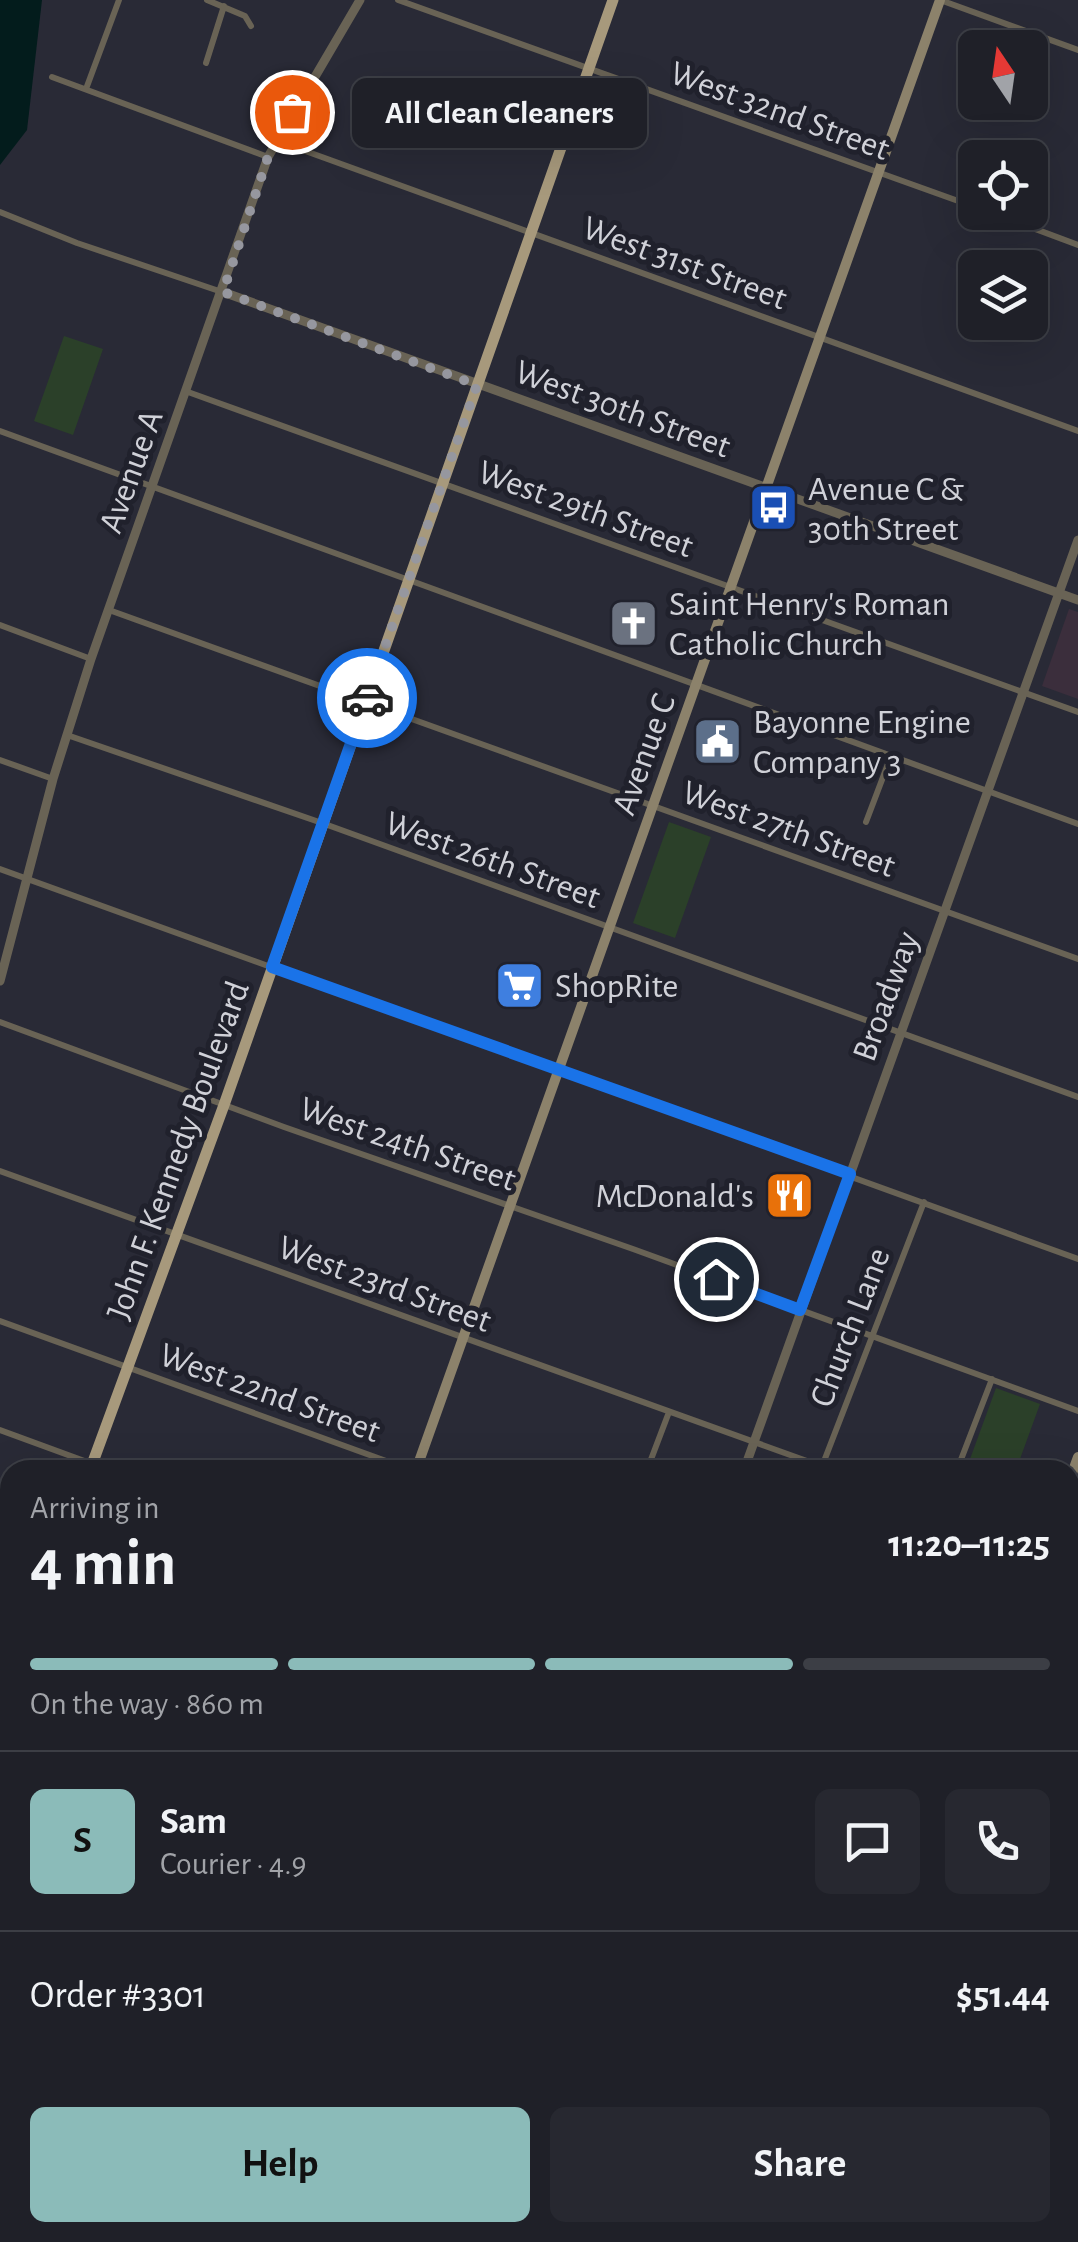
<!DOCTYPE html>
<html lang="en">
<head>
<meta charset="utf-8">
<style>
	:root { --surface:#1f2028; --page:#272830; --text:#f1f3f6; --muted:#a1a3a8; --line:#3c3e45; --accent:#8bbbb9 }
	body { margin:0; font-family:"Alegreya Sans",sans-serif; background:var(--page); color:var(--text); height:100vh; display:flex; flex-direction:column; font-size:38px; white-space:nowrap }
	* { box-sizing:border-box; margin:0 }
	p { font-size:32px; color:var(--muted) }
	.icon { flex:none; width:55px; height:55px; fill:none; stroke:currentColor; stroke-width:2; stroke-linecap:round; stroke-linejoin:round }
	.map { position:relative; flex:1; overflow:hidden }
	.side { position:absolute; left:0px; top:1460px; width:1080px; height:782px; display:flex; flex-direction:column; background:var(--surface); border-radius:30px 30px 0 0; box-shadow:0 10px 40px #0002,0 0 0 2px var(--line) }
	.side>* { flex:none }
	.needle { width:65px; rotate:347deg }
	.tools { position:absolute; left:958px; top:30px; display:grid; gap:20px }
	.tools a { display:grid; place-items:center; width:90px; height:90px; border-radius:15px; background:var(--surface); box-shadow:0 10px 40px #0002,0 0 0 2px var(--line); font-size:50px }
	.pin { position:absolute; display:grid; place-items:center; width:85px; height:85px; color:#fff; margin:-42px; border:5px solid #fff; border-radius:50%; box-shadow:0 2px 10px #0007 }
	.courier { position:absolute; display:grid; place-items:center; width:100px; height:100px; margin:-50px; border:8px solid #1a73e8; border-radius:50%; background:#fff; color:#222; box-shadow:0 2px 12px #0007 }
	.bubble { position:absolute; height:70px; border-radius:15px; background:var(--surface); box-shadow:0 10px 40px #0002,0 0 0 2px var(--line); font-size:32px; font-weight:700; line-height:70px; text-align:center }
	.summary em { font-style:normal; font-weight:700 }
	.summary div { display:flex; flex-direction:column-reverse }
	.summary { display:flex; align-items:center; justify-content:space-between; height:170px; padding:0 30px }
	h1 { font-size:65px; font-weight:700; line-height:75px }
	.bar { display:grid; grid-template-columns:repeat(4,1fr); gap:15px 10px; align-content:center; height:120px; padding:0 30px }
	.bar i { height:12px; border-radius:8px; background:var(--line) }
	.bar .selected { background:var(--accent) }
	.bar p { grid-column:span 4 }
	.line { display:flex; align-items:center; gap:25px; padding:0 30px; border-top:2px solid var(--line) }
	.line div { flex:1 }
	.round { display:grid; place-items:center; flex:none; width:105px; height:105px; border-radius:15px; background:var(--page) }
	.cta { display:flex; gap:20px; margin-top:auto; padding:20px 30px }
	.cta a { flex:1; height:115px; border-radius:15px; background:var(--accent); color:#111; font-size:40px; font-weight:700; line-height:115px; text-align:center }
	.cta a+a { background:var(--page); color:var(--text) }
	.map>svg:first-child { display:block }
</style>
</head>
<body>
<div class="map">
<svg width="1078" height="2242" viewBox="0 0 1078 2242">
	<rect width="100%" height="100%" fill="#292a36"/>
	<!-- medical -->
	<path fill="#3b2e3c" d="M 1069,609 L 1078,612 L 1078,699 L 1042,686 Z"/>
	<!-- green -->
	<path fill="#2b4029" d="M 64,336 L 103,349 L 73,435 L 34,421 Z
		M 669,822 L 711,837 L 675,938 L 633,923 Z
		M 996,1388 L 1040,1404 L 1016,1470 L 966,1470 Z"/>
	<!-- water -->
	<path fill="#031c1c" d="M 0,0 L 42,0 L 27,130 L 0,165 Z"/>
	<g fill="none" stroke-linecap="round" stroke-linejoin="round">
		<!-- minor -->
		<path stroke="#696355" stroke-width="6" d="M 207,0 L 245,16 L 251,26
			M 398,0 L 975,207
			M 940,0 L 1078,50
			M 206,63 L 224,6
			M 52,77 L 268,157
			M 86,89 L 119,0
			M 275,140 L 1078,431
			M 0,212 L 77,243 L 222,292
			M 990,212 L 1078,245
			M 188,392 L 1078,712
			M 0,431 L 1078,824
			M 109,610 L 1078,959
			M 0,625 L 91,659
			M 67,735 L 322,823 L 1078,1097
			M 0,760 L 53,779
			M 866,822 L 891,756
			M 0,869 L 1078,1259
			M 0,1022 L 284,1127 L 633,1249 L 1078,1411
			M 0,1171 L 832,1470
			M 0,1321 L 411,1470
			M 0,1430 L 109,1470
			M 821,1469 L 924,1202
			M 647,1470 L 669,1412
			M 957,1470 L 992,1379
			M 0,1541 L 10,1544
			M 0,1649 L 10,1653
			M 0,1757 L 10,1761
			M 0,1867 L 10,1870
			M 1070,1909 L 1078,1887
			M 0,1975 L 10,1979
			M 1070,2041 L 1078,2044
			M 0,2087 L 10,2091
			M 399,2232 L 424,2242
			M 771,2232 L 795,2242
			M 582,2242 L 586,2232"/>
		<!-- tertiary -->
		<path stroke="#696355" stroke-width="9" d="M 223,292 L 1078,600
			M 0,981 L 53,779 L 91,659 L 268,157 L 360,0
			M 744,1470 L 1078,540
			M 1070,1711 L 1078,1714
			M 1070,1884 L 1078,1887
			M 465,2242 L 468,2232"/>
		<!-- secondary -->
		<path stroke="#8c826b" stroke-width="10" d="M 416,1470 L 940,0
			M 1070,1479 L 1078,1457
			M 138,2242 L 141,2232
			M 795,2242 L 799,2232"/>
		<!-- primary -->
		<path stroke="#a7997c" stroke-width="11" d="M 90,1470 L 224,1105 L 613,0
			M 0,1714 L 10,1686"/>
		<!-- trunk -->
		<path stroke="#b3a484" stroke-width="11" d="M 1075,2242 L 1078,2239"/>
		<!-- tram -->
		<path stroke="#adaeb6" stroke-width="2.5" d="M 1070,1689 L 1078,1666
			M 862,2242 L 865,2232"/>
		<!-- rail -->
		<path stroke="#adaeb6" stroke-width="2.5" stroke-dasharray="5 10" stroke-linecap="butt" d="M 1070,1724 L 1078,1700
			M 1070,2202 L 1078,2211
			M 882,2242 L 886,2232"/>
	</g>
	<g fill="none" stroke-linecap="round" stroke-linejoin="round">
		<!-- done -->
		<path stroke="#96979f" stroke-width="10" stroke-dasharray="0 18" d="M 292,112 L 268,157 L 223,292 L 477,385 L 367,698"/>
		<!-- route -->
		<path stroke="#1a73e8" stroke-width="12" d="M 367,698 L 272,967 L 850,1174 L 800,1310 L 716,1279"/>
	</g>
	<!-- icons -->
	<defs>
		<symbol id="bus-square" viewBox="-11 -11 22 22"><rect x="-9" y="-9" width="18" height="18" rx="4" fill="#1a4fb4" stroke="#20212c"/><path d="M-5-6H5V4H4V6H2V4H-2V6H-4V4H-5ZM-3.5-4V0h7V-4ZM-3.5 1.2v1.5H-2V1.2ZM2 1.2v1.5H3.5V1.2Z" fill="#fff"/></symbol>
		<symbol id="church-square" viewBox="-11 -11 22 22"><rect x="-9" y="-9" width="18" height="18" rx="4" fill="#6b7280" stroke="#20212c"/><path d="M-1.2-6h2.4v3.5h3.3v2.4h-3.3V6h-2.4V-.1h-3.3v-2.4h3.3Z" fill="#fff"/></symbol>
		<symbol id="civic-square" viewBox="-11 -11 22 22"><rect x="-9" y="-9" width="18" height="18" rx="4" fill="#5c6f8a" stroke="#20212c"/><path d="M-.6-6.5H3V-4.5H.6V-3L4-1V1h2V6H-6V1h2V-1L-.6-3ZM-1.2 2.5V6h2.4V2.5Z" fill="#fff"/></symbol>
		<symbol id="supermarket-square" viewBox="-11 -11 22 22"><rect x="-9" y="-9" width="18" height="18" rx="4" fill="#3f7fe0" stroke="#20212c"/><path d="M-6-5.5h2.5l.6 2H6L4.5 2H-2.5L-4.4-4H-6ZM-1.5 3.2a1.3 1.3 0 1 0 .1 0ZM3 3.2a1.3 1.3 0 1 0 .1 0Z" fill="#fff"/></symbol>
		<symbol id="restaurant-square" viewBox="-11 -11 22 22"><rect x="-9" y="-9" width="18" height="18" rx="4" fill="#e8710a" stroke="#20212c"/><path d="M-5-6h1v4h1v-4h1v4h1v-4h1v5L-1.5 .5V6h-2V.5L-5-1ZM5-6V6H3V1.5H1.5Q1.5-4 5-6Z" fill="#fff"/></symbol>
	</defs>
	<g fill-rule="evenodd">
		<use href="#bus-square" x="746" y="480" width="55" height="55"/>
		<use href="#church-square" x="606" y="596" width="55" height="55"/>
		<use href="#civic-square" x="690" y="714" width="55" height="55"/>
		<use href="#supermarket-square" x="492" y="958" width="55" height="55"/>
		<use href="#restaurant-square" x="762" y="1168" width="55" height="55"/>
	</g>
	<g text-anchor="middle" stroke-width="10" stroke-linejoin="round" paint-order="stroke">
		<!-- street labels -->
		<g font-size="35" fill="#d0d1d8" stroke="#20212c">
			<text transform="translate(780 110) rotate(20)" y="12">West 32nd Street</text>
			<text transform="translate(685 262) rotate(20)" y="12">West 31st Street</text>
			<text transform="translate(623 408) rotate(20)" y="12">West 30th Street</text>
			<text transform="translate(130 471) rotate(-70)" y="12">Avenue A</text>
			<text transform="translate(586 508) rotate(20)" y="12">West 29th Street</text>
			<text transform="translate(643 754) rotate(-70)" y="12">Avenue C</text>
			<text transform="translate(789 828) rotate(20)" y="12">West 27th Street</text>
			<text transform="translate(493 859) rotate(20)" y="12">West 26th Street</text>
			<text transform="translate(885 996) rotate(-70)" y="12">Broadway</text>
			<text transform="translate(408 1143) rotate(19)" y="12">West 24th Street</text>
			<text transform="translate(177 1150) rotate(-70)" y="12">John F. Kennedy Boulevard</text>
			<text transform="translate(385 1283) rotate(20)" y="12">West 23rd Street</text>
			<text transform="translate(849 1327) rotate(-69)" y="12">Church Lane</text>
			<text transform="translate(270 1392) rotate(20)" y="12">West 22nd Street</text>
		</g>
		<!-- poi labels -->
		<g font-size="35" fill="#d0d1d8" stroke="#20212c" text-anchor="start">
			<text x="808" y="500">Avenue C &amp;<tspan x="808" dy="40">30th Street</tspan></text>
			<text x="669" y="615">Saint Henry's Roman<tspan x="669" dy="40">Catholic Church</tspan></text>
			<text x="753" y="733">Bayonne Engine<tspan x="753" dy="40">Company 3</tspan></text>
			<text x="555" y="997">ShopRite</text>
			<text x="754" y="1207" text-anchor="end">McDonald's</text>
		</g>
	</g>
</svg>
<div class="tools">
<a><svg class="needle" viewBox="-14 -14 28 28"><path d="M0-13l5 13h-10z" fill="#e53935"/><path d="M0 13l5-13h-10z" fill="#a1a3a8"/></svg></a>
<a><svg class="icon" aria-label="locate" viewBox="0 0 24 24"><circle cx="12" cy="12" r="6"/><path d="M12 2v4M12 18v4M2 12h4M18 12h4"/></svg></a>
<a><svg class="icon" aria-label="layers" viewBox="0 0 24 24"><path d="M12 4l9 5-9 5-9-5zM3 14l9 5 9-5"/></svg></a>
</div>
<div class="pin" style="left:292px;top:112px;background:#ea580c"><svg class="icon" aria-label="bag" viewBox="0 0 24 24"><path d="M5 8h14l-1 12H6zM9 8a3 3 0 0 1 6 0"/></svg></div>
<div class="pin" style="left:716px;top:1279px;background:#1f2937"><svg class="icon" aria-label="home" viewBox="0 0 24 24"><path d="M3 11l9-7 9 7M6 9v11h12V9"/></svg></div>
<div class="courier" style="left:367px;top:698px"><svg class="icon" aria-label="car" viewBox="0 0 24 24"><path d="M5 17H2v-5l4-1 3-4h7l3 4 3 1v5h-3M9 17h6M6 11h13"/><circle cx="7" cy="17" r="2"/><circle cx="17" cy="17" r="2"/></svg></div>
<div class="bubble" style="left:352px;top:78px;width:295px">All Clean Cleaners</div>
<section class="side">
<div class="summary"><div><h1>4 min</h1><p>Arriving in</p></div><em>11:20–11:25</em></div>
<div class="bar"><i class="selected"></i><i class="selected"></i><i class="selected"></i><i></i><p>On the way · 860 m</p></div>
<div class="line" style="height:180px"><b class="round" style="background:var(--accent);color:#111">S</b><div><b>Sam</b><p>Courier · 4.9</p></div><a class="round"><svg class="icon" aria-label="chat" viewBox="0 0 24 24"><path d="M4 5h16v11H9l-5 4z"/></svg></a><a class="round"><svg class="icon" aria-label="phone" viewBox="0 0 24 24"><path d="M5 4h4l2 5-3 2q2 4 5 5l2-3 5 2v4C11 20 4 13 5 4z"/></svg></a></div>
<div class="line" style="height:130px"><div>Order #3301</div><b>$51.44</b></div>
<div class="cta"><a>Help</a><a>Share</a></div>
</section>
</div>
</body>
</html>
